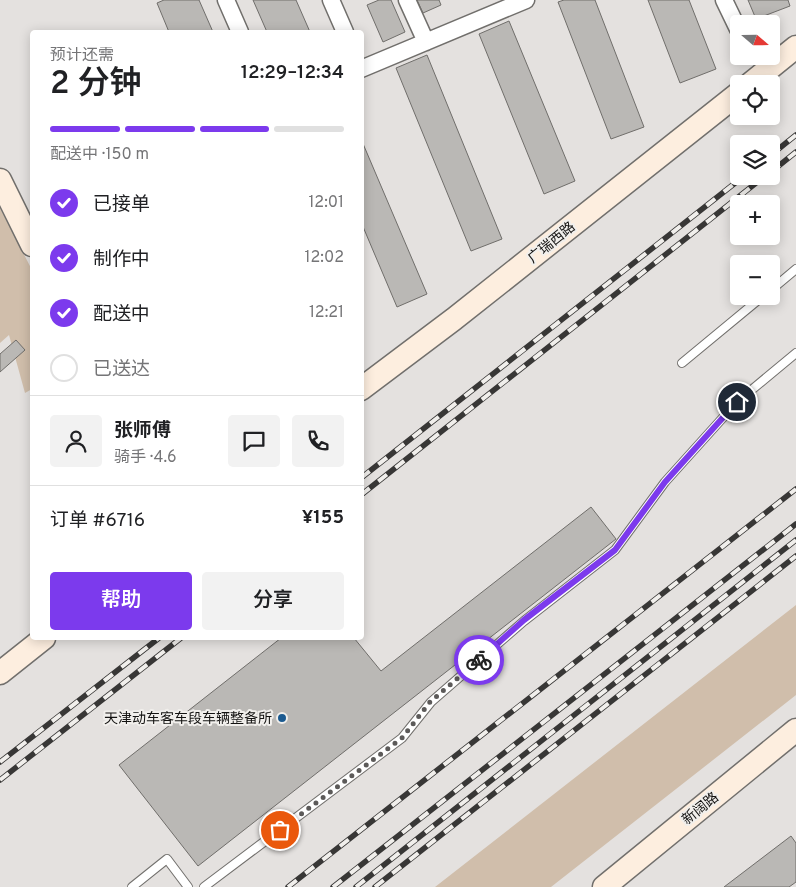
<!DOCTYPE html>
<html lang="zh">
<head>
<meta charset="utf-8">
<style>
	:root { --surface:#fff; --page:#f2f2f2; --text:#202124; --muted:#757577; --line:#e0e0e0; --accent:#7c3aed }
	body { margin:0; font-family:Overpass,"Noto Sans SC",sans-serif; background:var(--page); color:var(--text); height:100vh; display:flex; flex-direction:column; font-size:19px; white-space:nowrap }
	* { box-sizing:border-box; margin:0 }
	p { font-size:16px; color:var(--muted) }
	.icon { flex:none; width:28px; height:28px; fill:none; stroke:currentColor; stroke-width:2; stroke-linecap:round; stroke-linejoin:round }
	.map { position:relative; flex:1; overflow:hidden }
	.panel { position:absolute; left:30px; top:30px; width:334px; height:610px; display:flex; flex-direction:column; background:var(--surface); border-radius:5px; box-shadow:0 2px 12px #0003 }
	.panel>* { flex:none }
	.needle { width:32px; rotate:110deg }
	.fabs { position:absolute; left:730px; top:15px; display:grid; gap:10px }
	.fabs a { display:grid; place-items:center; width:50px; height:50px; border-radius:5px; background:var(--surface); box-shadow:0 2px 12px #0003; font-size:25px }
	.pin { position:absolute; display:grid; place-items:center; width:42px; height:42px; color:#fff; margin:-21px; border:2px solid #fff; border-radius:50%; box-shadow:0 1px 5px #0007 }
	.courier { position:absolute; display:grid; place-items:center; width:50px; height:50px; margin:-25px; border:4px solid #7c3aed; border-radius:50%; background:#fff; color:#222; box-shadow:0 1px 6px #0007 }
	.summary em { font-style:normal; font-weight:600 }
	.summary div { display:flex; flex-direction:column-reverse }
	.summary { display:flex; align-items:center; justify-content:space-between; height:85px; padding:0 20px }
	h1 { font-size:32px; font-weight:600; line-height:38px }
	.bar { display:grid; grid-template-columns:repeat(4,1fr); gap:8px 5px; align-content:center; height:60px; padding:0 20px }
	.bar i { height:6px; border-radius:4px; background:var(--line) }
	.bar .active { background:var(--accent) }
	.bar p { grid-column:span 4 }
	.line { display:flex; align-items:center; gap:12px; padding:0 20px; border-top:1px solid var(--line) }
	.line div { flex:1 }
	.round { display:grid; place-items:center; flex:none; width:52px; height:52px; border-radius:5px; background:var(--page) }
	ol { padding:0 20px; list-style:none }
	li { display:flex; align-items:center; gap:15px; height:55px }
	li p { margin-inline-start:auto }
	li .icon { padding:5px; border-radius:50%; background:var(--accent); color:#fff; stroke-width:4 }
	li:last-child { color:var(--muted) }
	li i { width:28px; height:28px; border:2px solid var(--line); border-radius:50% }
	.primary-button { display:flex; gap:10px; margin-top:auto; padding:10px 20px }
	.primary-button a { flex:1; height:58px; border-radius:5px; background:var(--accent); color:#fff; font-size:20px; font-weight:600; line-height:58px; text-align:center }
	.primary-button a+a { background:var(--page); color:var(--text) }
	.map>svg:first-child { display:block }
</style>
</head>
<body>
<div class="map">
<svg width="796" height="887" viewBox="0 0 796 887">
	<rect width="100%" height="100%" fill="#e4e1df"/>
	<!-- green -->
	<path fill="#d0beab" d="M 0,208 L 32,270 L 32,389 L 25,393 L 9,335 L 0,343 Z
		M 796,605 L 796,695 L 551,887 L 435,887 Z"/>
	<!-- building -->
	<path fill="#bab8b5" stroke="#706e6b" d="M 164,0 L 199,0 L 213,32 L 169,32 L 157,3 Z
		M 253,0 L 296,0 L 310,32 L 267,32 Z
		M 379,0 L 391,0 L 405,32 L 383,42 L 367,5 Z
		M 417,0 L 439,0 L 441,5 L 423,13 Z
		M 564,0 L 595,0 L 644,127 L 611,139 L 558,2 Z
		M 648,0 L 689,0 L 716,69 L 680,83 Z
		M 748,0 L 788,0 L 790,6 L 756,19 Z
		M 509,21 L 575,181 L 544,194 L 479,34 Z
		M 427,55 L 502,239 L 471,251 L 396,68 Z
		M 361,139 L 427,294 L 397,307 L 361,222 Z
		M 16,340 L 25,350 L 0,372 L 0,354 Z
		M 591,507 L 616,539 L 198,866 L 119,765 L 281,638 L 354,638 L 381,671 Z
		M 791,836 L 796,843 L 796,882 L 789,887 L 724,887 Z"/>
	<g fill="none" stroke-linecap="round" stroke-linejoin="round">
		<defs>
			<path id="lane" d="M 771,290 L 796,269
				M 682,363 L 763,296
				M 132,887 L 167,859 L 188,887
				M 204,887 L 402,738 L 431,702 L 524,621 L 615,550 L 665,482 L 737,402 L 796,353"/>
			<path id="street" d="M 226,0 L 240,32
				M 331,0 L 345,32
				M 407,0 L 426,42
				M 724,0 L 738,29
				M 361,69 L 526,0"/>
			<path id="secondary" d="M 750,84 L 796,47
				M 0,180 L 32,245
				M 361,389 L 454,319 L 739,93
				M 0,673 L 44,638
				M 604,887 L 796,730"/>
		</defs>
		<!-- lane casing -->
		<use href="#lane" stroke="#716f6c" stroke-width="10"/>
		<!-- street casing -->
		<use href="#street" stroke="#716f6c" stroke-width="19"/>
		<!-- secondary casing -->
		<use href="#secondary" stroke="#716f6c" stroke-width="25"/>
		<!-- lane -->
		<use href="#lane" stroke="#fff" stroke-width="8"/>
		<!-- street -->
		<use href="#street" stroke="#fff" stroke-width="16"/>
		<!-- secondary -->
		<use href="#secondary" stroke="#fdeedf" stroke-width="22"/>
		<defs>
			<path id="rail" d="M 771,155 L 796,135
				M 771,172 L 796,152
				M 361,478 L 744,176
				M 361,495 L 765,176
				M 0,762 L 159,638
				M 0,780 L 181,638
				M 288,887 L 796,489
				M 333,887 L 796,524
				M 356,887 L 796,540
				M 375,887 L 796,556"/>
		</defs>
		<!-- rail casing -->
		<use href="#rail" stroke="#383736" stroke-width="5.5"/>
		<!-- rail -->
		<use href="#rail" stroke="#f1efec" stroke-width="4" stroke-dasharray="11" stroke-linecap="butt"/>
	</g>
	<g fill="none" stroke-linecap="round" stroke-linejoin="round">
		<!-- done -->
		<path stroke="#5c5a59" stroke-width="5" stroke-dasharray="0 9" d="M 280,830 L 402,738 L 430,702 L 479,660"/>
		<!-- route -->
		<path stroke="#7c3aed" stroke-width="6" d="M 479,660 L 524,620 L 615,550 L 665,482 L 737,402"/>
	</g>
	<!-- markers -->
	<circle fill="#1b5a90" stroke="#f1efec" stroke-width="2" cx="282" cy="718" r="5"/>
	<g text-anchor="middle" stroke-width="4" stroke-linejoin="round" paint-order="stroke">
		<!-- street labels -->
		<g font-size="14" fill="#131211" stroke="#f1efec">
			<text transform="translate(551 242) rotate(-39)" y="5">广瑞西路</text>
			<text transform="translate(700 808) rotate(-39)" y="5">新阔路</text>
		</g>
		<!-- poi labels -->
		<g font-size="14" fill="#131211" stroke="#f1efec" text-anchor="end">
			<text x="272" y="723">天津动车客车段车辆整备所</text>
		</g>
	</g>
</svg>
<div class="fabs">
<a><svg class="needle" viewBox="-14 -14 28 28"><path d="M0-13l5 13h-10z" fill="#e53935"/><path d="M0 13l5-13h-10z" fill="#757577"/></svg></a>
<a><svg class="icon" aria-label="locate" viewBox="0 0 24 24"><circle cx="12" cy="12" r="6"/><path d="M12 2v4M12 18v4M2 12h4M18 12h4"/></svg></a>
<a><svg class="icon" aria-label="layers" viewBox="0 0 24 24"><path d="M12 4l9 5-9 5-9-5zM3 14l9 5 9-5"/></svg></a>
<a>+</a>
<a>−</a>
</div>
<div class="pin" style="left:280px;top:830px;background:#ea580c"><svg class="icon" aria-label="bag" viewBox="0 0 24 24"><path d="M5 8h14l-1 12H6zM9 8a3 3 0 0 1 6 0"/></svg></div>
<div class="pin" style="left:737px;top:402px;background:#1f2937"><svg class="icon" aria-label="home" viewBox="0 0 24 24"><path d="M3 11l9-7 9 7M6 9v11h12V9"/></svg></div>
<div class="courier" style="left:479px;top:660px"><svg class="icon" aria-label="bike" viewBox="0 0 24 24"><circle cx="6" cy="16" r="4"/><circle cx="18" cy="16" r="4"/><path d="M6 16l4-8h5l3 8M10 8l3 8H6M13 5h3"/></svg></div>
<section class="panel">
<div class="summary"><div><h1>2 分钟</h1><p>预计还需</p></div><em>12:29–12:34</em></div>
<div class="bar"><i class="active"></i><i class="active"></i><i class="active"></i><i></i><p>配送中 · 150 m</p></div>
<ol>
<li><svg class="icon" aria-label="check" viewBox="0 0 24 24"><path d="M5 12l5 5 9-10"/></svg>已接单<p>12:01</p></li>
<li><svg class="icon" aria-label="check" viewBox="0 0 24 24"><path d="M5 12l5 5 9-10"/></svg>制作中<p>12:02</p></li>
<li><svg class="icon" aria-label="check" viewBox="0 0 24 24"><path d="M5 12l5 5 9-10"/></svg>配送中<p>12:21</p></li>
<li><i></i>已送达</li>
</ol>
<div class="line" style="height:90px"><a class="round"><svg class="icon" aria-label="person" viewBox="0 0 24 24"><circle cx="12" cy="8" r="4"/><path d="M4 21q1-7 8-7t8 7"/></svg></a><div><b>张师傅</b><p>骑手 · 4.6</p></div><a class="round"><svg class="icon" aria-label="chat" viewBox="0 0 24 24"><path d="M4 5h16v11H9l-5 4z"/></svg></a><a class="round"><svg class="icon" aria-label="phone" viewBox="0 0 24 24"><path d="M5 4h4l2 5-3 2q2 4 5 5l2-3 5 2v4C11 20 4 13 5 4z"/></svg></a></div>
<div class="line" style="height:65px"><div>订单 #6716</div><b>¥155</b></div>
<div class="primary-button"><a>帮助</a><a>分享</a></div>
</section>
</div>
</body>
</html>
